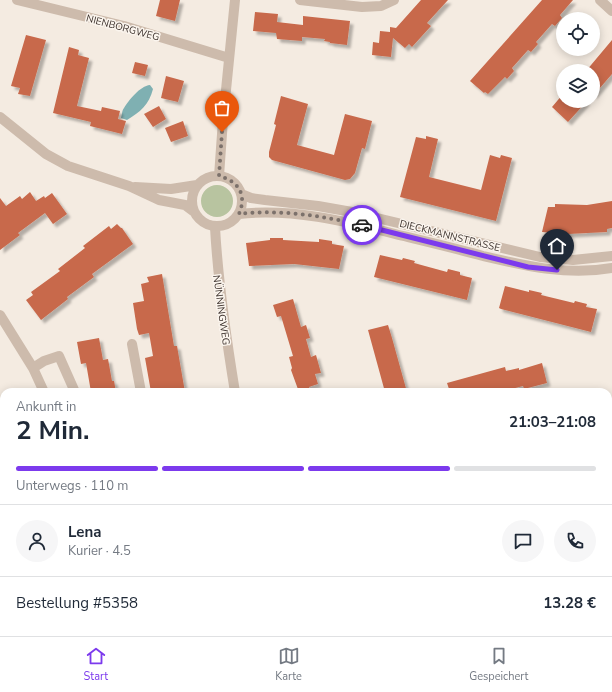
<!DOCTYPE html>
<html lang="de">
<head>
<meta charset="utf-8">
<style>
	:root { --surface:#fff; --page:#f6f6f7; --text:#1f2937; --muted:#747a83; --line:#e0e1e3; --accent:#7c3aed }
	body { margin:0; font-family:"Nunito Sans",sans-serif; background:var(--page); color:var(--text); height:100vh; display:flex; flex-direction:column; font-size:15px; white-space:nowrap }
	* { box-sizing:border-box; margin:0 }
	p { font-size:13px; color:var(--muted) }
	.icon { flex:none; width:22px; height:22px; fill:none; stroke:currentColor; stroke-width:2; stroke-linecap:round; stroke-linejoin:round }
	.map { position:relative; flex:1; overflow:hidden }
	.drawer { position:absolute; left:0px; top:388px; width:612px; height:248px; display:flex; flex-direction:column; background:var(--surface); border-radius:12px 12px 0 0; box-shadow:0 2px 10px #0003 }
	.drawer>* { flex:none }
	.tools { position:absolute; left:556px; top:12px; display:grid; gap:8px }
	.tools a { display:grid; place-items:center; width:44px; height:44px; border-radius:50%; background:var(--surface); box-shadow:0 2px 10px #0003; font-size:20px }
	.pin { position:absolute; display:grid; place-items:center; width:34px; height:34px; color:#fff; margin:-41px -17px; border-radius:50% 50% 50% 0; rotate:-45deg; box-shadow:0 0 4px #0007 }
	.pin .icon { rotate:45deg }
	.courier { position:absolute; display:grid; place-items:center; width:40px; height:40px; margin:-20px; border:3px solid #7c3aed; border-radius:50%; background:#fff; color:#222; box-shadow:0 1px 5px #0007 }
	.summary em { font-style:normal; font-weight:700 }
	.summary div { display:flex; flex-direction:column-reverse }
	.summary { display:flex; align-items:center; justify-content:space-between; height:68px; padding:0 16px }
	h1 { font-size:26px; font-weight:700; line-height:30px }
	.bar { display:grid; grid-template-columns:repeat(4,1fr); gap:6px 4px; align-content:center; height:48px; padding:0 16px }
	.bar i { height:5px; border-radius:3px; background:var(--line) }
	.bar .selected { background:var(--accent) }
	.bar p { grid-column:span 4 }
	.line { display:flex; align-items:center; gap:10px; padding:0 16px; border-top:1px solid var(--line) }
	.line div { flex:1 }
	.round { display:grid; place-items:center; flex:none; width:42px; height:42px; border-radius:21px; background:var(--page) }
	.tabs { display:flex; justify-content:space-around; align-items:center; height:56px; border-top:1px solid var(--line); background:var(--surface); font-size:11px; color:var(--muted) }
	.tabs a { display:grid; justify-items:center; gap:2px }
	.tabs .selected { color:var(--accent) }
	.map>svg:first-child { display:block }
</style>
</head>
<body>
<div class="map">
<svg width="612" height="636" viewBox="0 0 612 636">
	<defs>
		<filter id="shadow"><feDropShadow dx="3.5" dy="3.5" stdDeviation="1" flood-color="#0004"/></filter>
	</defs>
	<rect width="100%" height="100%" fill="#f4ebe1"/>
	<!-- green -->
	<path fill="#b8c4a0" d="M201 201a16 16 0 1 1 32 0a16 16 0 1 1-32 0Z
		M 0,543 L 4,548 L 4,572 L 0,575 L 0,557 L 4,554 L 0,549 Z"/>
	<!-- water -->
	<path fill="#7fb0b2" d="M 150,85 L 153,89 C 149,105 140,112 127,120 L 121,118 C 122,115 122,110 124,108 C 129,100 140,86 150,85 Z"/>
	<!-- building -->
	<path fill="#c8694b" filter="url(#shadow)" d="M 160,0 L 180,0 L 175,21 L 156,16 Z
		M 421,0 L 448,0 L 427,23 L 431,26 L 412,47 L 409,44 L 405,48 L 393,38 L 391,57 L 372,55 L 373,42 L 379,43 L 380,31 L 390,32 L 390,27 L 396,28 Z
		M 542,0 L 573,0 L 560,15 L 562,18 L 555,26 L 552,24 L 536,42 L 538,44 L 531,52 L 528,50 L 512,68 L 514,71 L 507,79 L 505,77 L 488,94 L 485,92 L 484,93 L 470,81 Z
		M 255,12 L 278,14 L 277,22 L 303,25 L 303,16 L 350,21 L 347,45 L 330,43 L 330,42 L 324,41 L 325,39 L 302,37 L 302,41 L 277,39 L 276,33 L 253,31 Z
		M 26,35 L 46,40 L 30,96 L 18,94 L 20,88 L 11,86 Z
		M 612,40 L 612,74 L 593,96 L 593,71 L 586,71 Z
		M 69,47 L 79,50 L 78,55 L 89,58 L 77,106 L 101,111 L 102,107 L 120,111 L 118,119 L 126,121 L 122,134 L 90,126 L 91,122 L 53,113 Z
		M 135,62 L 148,65 L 145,76 L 132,73 Z
		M 166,76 L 184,81 L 178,102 L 161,98 Z
		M 563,94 L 563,101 L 587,101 L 568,122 L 552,107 Z
		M 281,96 L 308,104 L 297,145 L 334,155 L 345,114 L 372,121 L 365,149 L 362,148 L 355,173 L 350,179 L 345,180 L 272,160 L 269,157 L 269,152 L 276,125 L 274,124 Z
		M 159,106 L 166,119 L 153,127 L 144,114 Z
		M 183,121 L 188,136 L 171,142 L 165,128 Z
		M 426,136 L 438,139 L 429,177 L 481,190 L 490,155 L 500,158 L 501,155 L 512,158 L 496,221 L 400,197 L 416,137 L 426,139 Z
		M 30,192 L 36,201 L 44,196 L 45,198 L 52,193 L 67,214 L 53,224 L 45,213 L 18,233 L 20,235 L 0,250 L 0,198 L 6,206 L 20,196 L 22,199 Z
		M 612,201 L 612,228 L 607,229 L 607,232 L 568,234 L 542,232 L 548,207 L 555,207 L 555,204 L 587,205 Z
		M 117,224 L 121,228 L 122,228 L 133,244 L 92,274 L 94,277 L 67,297 L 68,299 L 41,320 L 26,300 L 33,295 L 31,292 L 60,271 L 58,269 L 85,248 L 83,246 L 109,226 L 111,229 Z
		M 270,238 L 283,238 L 283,240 L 319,242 L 319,239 L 332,241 L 332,244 L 344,246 L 339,269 L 294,264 L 249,266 L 246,243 L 270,240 Z
		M 380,255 L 402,260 L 403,258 L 415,261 L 414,263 L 447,272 L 448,269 L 460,272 L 460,275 L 472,278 L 467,300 L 374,277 Z
		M 162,274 L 174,346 L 177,346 L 185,392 L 151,392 L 145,358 L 153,356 L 149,333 L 139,335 L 137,329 L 133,303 L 144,301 L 141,284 L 149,282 L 147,277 Z
		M 505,286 L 529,292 L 529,290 L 542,293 L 541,295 L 574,303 L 575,301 L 587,304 L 586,307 L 597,309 L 591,332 L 501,309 L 499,308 Z
		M 293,299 L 301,327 L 306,325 L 310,338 L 306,339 L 311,357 L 316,355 L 321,373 L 315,374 L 318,384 L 309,387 L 311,392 L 299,392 L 291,370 L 292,368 L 289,357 L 293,356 L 281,316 L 277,317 L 273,305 Z
		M 388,325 L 392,338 L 407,392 L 385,392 L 368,330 Z
		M 99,338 L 103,360 L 108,359 L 112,381 L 114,381 L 116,392 L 91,392 L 86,363 L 81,364 L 77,342 Z
		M 542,363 L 547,383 L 524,389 L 523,386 L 500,392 L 450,392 L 447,383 L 505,367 L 506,371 L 519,368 L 519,370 Z"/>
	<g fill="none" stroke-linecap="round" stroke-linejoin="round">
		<!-- minor -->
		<path stroke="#cdbbac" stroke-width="10" d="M 17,0 L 124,26 L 229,58
			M 300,0 L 362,7 L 381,6 L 394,0
			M 600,0 L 612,11
			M 219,176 L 223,120 L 235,0
			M 215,227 C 218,283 226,337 235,392
			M 0,315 L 33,368 L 44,392
			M 132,344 L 141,392
			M 33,368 L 44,361 L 59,356 L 75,392
			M 608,487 L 612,494
			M 0,598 L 4,596
			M 162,632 L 163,636
			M 260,632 L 260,636"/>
		<!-- tertiary -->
		<path stroke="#cdbbac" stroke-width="10" d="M 0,117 L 46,154 L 68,166 L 129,186 L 159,200 L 185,205 L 193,211
			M192 201a25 25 0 1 1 50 0a25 25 0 1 1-50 0Z
			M 135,187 L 171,189 L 197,185
			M 241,194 L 251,198 L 265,200 L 318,206 L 352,212 L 540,257 L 573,260 L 612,256
			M 239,214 C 291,208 345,221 395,234 C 424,241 454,248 483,256 C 526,266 568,276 612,268"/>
	</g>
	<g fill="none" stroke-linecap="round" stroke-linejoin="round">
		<!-- done -->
		<path stroke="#7c716b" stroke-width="4" stroke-dasharray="0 7.2" d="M 222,132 L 219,176 C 239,181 247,195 239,214 C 280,209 322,216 362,225"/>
		<!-- route -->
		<path stroke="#7c3aed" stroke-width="5" d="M 362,225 L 528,267 L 557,270"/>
	</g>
	<g text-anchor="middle" stroke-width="3" stroke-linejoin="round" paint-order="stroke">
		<!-- street labels -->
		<g font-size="10" fill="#3b302b" stroke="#fbf5ee">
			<text transform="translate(123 27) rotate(15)" y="4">NIENBORGWEG</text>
			<text transform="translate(450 235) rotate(14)" y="4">DIECKMANNSTRASSE</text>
			<text transform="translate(222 310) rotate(82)" y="4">NÜNNINGWEG</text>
		</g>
	</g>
</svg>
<div class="tools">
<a><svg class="icon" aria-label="locate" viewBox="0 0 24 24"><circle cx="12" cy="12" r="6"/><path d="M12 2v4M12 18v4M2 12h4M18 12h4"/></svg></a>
<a><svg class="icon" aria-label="layers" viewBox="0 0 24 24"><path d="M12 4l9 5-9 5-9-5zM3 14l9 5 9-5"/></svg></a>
</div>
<div class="pin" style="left:222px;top:132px;background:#ea580c"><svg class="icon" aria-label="bag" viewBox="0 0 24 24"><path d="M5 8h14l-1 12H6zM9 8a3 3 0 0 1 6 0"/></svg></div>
<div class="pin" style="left:557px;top:270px;background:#1f2937"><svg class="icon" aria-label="home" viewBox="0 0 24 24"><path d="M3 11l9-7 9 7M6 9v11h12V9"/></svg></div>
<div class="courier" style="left:362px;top:225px"><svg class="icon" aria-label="car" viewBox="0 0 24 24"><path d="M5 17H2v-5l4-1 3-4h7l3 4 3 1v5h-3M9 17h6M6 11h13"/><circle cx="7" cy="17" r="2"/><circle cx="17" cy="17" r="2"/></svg></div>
<section class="drawer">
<div class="summary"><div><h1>2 Min.</h1><p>Ankunft in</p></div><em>21:03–21:08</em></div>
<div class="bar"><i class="selected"></i><i class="selected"></i><i class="selected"></i><i></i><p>Unterwegs · 110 m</p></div>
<div class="line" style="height:72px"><a class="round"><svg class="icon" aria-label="person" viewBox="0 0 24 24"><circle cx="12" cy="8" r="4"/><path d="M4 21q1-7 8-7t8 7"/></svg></a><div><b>Lena</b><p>Kurier · 4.5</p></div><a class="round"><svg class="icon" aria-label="chat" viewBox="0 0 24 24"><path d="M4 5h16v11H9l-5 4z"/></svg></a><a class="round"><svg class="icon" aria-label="phone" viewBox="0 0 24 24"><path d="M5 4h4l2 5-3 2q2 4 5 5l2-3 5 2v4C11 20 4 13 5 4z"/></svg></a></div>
<div class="line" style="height:52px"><div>Bestellung #5358</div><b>13.28 €</b></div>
</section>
</div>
<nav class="tabs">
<a class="selected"><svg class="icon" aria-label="home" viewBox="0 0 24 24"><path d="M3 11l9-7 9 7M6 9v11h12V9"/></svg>Start</a>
<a><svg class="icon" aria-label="map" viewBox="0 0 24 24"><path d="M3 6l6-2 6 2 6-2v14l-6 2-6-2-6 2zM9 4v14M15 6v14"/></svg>Karte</a>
<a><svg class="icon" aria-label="saved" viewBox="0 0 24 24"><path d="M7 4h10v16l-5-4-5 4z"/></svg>Gespeichert</a>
</nav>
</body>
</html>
